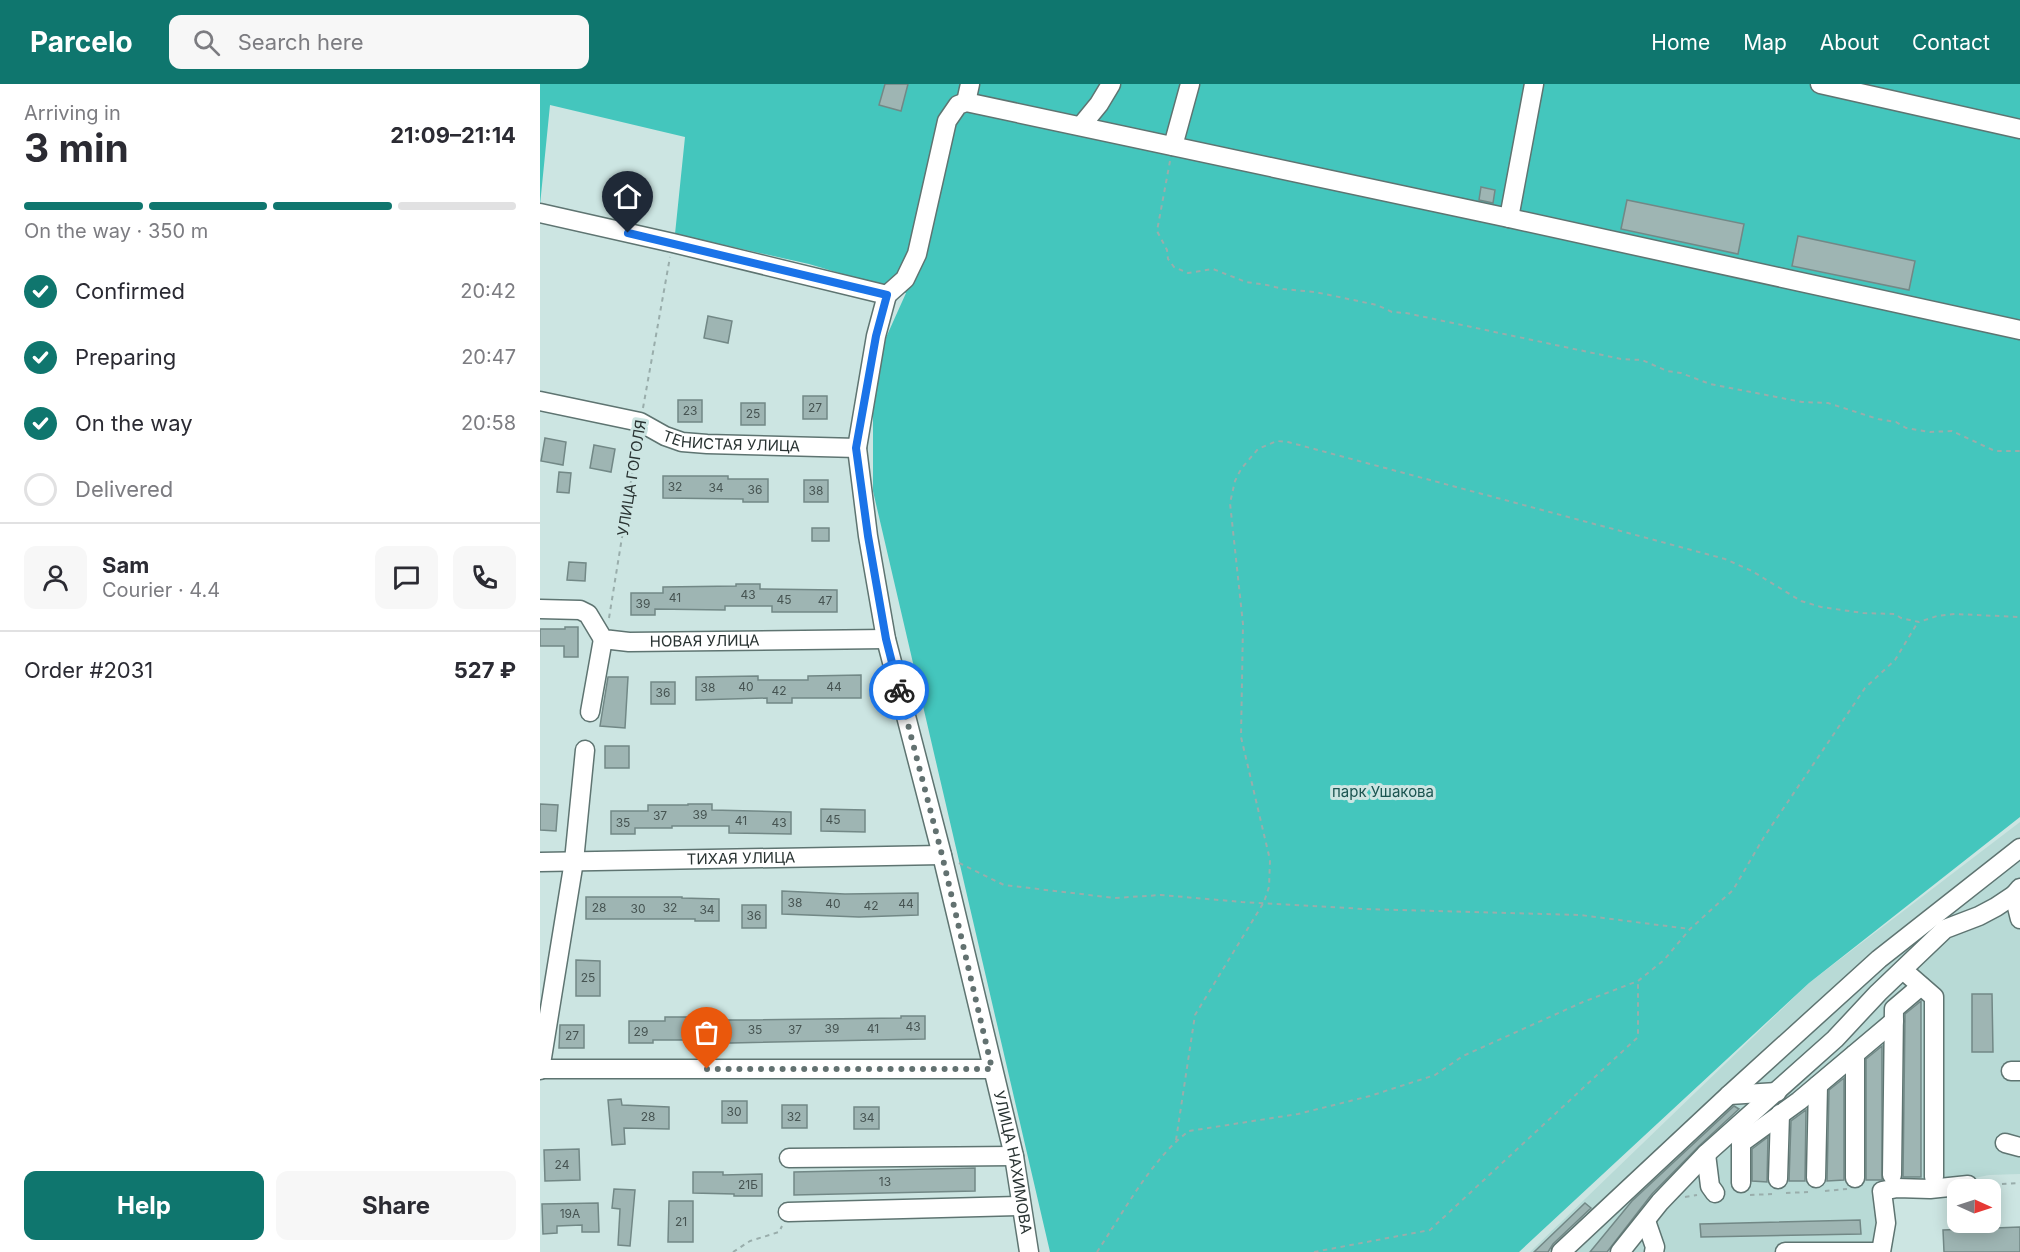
<!DOCTYPE html>
<html lang="en">
<head>
<meta charset="utf-8">
<style>
	:root { --surface:#fff; --page:#f7f7f7; --text:#2b2b33; --muted:#7c7c81; --line:#e1e1e2; --accent:#0f766e }
	body { margin:0; font-family:Inter,sans-serif; background:var(--page); color:var(--text); height:100vh; display:flex; flex-direction:column; font-size:22px; white-space:nowrap }
	* { box-sizing:border-box; margin:0 }
	p { font-size:20px; color:var(--muted) }
	.icon { flex:none; width:33px; height:33px; fill:none; stroke:currentColor; stroke-width:2; stroke-linecap:round; stroke-linejoin:round }
	.map { position:relative; flex:1; overflow:hidden }
	.panel { display:flex; flex-direction:column; background:var(--surface); width:540px }
	.panel>* { flex:none }
	.needle { width:39px; rotate:93deg }
	.buttons { position:absolute; left:1407px; top:1095px; display:grid; gap:12px }
	.buttons a { display:grid; place-items:center; width:54px; height:54px; border-radius:12px; background:var(--surface); box-shadow:0 3px 15px #0003; font-size:30px }
	.pin { position:absolute; display:grid; place-items:center; width:51px; height:51px; color:#fff; margin:-62px -26px; border-radius:50% 50% 50% 0; rotate:-45deg; box-shadow:0 0 6px #0007 }
	.pin .icon { rotate:45deg }
	.courier { position:absolute; display:grid; place-items:center; width:60px; height:60px; margin:-30px; border:4px solid #1a73e8; border-radius:50%; background:#fff; color:#222; box-shadow:0 2px 8px #0007 }
	.headline em { font-style:normal; font-weight:700 }
	.headline div { display:flex; flex-direction:column-reverse }
	.headline { display:flex; align-items:center; justify-content:space-between; height:102px; padding:0 24px }
	h1 { font-size:39px; font-weight:700; line-height:45px }
	.bar { display:grid; grid-template-columns:repeat(4,1fr); gap:9px 6px; align-content:center; height:72px; padding:0 24px }
	.bar i { height:8px; border-radius:4px; background:var(--line) }
	.bar .selected { background:var(--accent) }
	.bar p { grid-column:span 4 }
	.line { display:flex; align-items:center; gap:15px; padding:0 24px; border-top:2px solid var(--line) }
	.line div { flex:1 }
	.round { display:grid; place-items:center; flex:none; width:63px; height:63px; border-radius:12px; background:var(--page) }
	ol { padding:0 24px; list-style:none }
	li { display:flex; align-items:center; gap:18px; height:66px }
	li p { margin-inline-start:auto }
	li .icon { padding:6px; border-radius:50%; background:var(--accent); color:#fff; stroke-width:4 }
	li:last-child { color:var(--muted) }
	li i { width:33px; height:33px; border:3px solid var(--line); border-radius:50% }
	.primary-button { display:flex; gap:12px; margin-top:auto; padding:12px 24px }
	.primary-button a { flex:1; height:69px; border-radius:12px; background:var(--accent); color:#fff; font-size:24px; font-weight:700; line-height:69px; text-align:center }
	.primary-button a+a { background:var(--page); color:var(--text) }
	header { display:flex; align-items:center; gap:36px; box-sizing:border-box; height:84px; padding:0 30px; background:var(--accent); color:#fff }
	header strong { font-size:28px }
	nav { display:flex; gap:33px; margin-inline-start:auto; font-size:21px }
	.search { width:420px; height:54px; background:var(--page); display:flex; align-items:center; gap:15px; box-sizing:border-box; padding:0 21px; border-radius:12px; color:var(--muted); font-size:22px }
	main { display:flex; flex:1; min-height:0 }
	.map>svg:first-child { display:block }
</style>
</head>
<body>
<header>
<strong>Parcelo</strong>
<div class="search"><svg class="icon" aria-label="search" viewBox="0 0 24 24"><circle cx="10" cy="10" r="6"/><path d="M15 15l6 6"/></svg>Search here</div>
<nav><a>Home</a><a>Map</a><a>About</a><a>Contact</a></nav>
</header>
<main>
<section class="panel">
<div class="headline"><div><h1>3 min</h1><p>Arriving in</p></div><em>21:09–21:14</em></div>
<div class="bar"><i class="selected"></i><i class="selected"></i><i class="selected"></i><i></i><p>On the way · 350 m</p></div>
<ol>
<li><svg class="icon" aria-label="check" viewBox="0 0 24 24"><path d="M5 12l5 5 9-10"/></svg>Confirmed<p>20:42</p></li>
<li><svg class="icon" aria-label="check" viewBox="0 0 24 24"><path d="M5 12l5 5 9-10"/></svg>Preparing<p>20:47</p></li>
<li><svg class="icon" aria-label="check" viewBox="0 0 24 24"><path d="M5 12l5 5 9-10"/></svg>On the way<p>20:58</p></li>
<li><i></i>Delivered</li>
</ol>
<div class="line" style="height:108px"><a class="round"><svg class="icon" aria-label="person" viewBox="0 0 24 24"><circle cx="12" cy="8" r="4"/><path d="M4 21q1-7 8-7t8 7"/></svg></a><div><b>Sam</b><p>Courier · 4.4</p></div><a class="round"><svg class="icon" aria-label="chat" viewBox="0 0 24 24"><path d="M4 5h16v11H9l-5 4z"/></svg></a><a class="round"><svg class="icon" aria-label="phone" viewBox="0 0 24 24"><path d="M5 4h4l2 5-3 2q2 4 5 5l2-3 5 2v4C11 20 4 13 5 4z"/></svg></a></div>
<div class="line" style="height:78px"><div>Order #2031</div><b>527 ₽</b></div>
<div class="primary-button"><a>Help</a><a>Share</a></div>
</section>
<div class="map">
<svg width="1480" height="1168" viewBox="0 0 1480 1168">
	<rect width="100%" height="100%" fill="#cce5e2"/>
	<!-- built -->
	<path fill="#b8dad6" d="M 1480,738 L 1480,1090 L 1449,1091 L 1353,1111 L 1352,1168 L 990,1168 L 1269,899 Z"/>
	<!-- green -->
	<path fill="#44c6bd" d="M 0,0 L 1480,0 L 1480,733 L 1269,899 L 979,1168 L 510,1168 L 333,407 L 333,329 L 344,258 L 366,209 L 269,180 L 135,150 L 145,53 L 10,21 L 0,121 Z"/>
	<!-- building -->
	<path fill="#9eb5b3" stroke="#728886" stroke-width="1.5" d="M 345,0 L 368,0 L 361,27 L 339,21 Z
		M 941,103 L 955,106 L 953,119 L 939,116 Z
		M 1087,116 L 1204,140 L 1198,170 L 1081,145 Z
		M 1258,152 L 1375,177 L 1369,206 L 1252,182 Z
		M 168,232 L 192,237 L 188,259 L 164,254 Z
		M 263,312 L 287,312 L 287,335 L 263,335 Z
		M 138,316 L 162,316 L 162,338 L 138,338 Z
		M 201,319 L 225,319 L 225,341 L 201,341 Z
		M 5,354 L 26,358 L 23,381 L 1,377 Z
		M 54,361 L 75,365 L 71,388 L 50,384 Z
		M 19,388 L 31,389 L 29,409 L 17,408 Z
		M 123,392 L 188,392 L 188,395 L 228,395 L 228,418 L 203,418 L 203,415 L 123,414 Z
		M 264,396 L 288,396 L 288,418 L 264,418 Z
		M 272,444 L 289,444 L 289,457 L 272,457 Z
		M 29,478 L 46,479 L 45,497 L 27,496 Z
		M 196,500 L 220,500 L 220,505 L 297,506 L 297,528 L 232,528 L 232,522 L 185,522 L 185,526 L 115,525 L 115,531 L 91,531 L 91,509 L 123,509 L 123,503 L 196,502 Z
		M 25,543 L 38,543 L 38,573 L 24,573 L 24,562 L 0,562 L 0,545 L 25,545 Z
		M 321,591 L 321,614 L 252,614 L 252,619 L 227,619 L 227,614 L 156,616 L 156,593 L 218,592 L 218,596 L 268,596 L 268,592 Z
		M 68,593 L 88,593 L 85,644 L 60,642 Z
		M 111,598 L 135,598 L 135,620 L 111,620 Z
		M 65,662 L 89,662 L 89,684 L 65,684 Z
		M 0,720 L 18,721 L 16,747 L 0,746 Z
		M 148,720 L 172,720 L 172,726 L 251,728 L 251,750 L 189,749 L 189,742 L 132,742 L 132,744 L 95,744 L 95,750 L 71,750 L 71,727 L 108,727 L 108,721 L 148,721 Z
		M 281,725 L 325,726 L 325,748 L 281,747 Z
		M 242,807 L 305,810 L 378,809 L 378,831 L 319,833 L 242,830 Z
		M 46,813 L 142,813 L 142,814 L 179,815 L 179,837 L 155,837 L 155,835 L 46,835 Z
		M 202,821 L 226,821 L 226,844 L 202,844 Z
		M 36,876 L 60,877 L 60,912 L 36,912 Z
		M 1432,910 L 1452,910 L 1453,968 L 1432,968 Z
		M 1381,917 L 1381,1093 L 1363,1093 L 1365,930 Z
		M 361,932 L 385,932 L 385,955 L 191,959 L 167,958 L 167,956 L 113,956 L 113,959 L 89,959 L 89,937 L 125,937 L 125,933 L 149,933 L 149,936 L 203,936 L 361,934 Z
		M 20,941 L 44,941 L 44,964 L 19,964 Z
		M 1342,962 L 1342,1096 L 1326,1096 L 1326,975 Z
		M 1304,994 L 1304,1096 L 1287,1097 L 1289,1006 Z
		M 81,1015 L 82,1021 L 129,1023 L 129,1045 L 84,1044 L 85,1060 L 72,1061 L 68,1016 Z
		M 182,1017 L 207,1017 L 207,1039 L 182,1039 Z
		M 242,1021 L 267,1021 L 267,1044 L 242,1044 Z
		M 1194,1022 L 1199,1025 L 1159,1062 L 1112,1110 L 1067,1168 L 1050,1168 L 1092,1117 Z
		M 314,1023 L 339,1023 L 339,1045 L 314,1045 Z
		M 1266,1026 L 1265,1097 L 1249,1097 L 1251,1037 Z
		M 1228,1053 L 1227,1098 L 1212,1097 L 1212,1065 Z
		M 39,1065 L 40,1096 L 5,1097 L 4,1066 Z
		M 435,1084 L 435,1107 L 254,1111 L 254,1088 Z
		M 153,1088 L 183,1088 L 183,1091 L 222,1090 L 222,1112 L 194,1112 L 194,1110 L 153,1109 Z
		M 74,1105 L 95,1106 L 90,1162 L 78,1161 L 80,1125 L 72,1124 Z
		M 129,1117 L 153,1117 L 153,1158 L 128,1158 Z
		M 58,1119 L 59,1148 L 42,1148 L 42,1141 L 17,1142 L 17,1149 L 3,1150 L 2,1120 Z
		M 1045,1119 L 1051,1124 L 1013,1160 L 1008,1168 L 994,1168 Z
		M 1320,1136 L 1321,1150 L 1161,1153 L 1160,1140 Z
		M 1480,1143 L 1480,1168 L 1404,1168 L 1403,1146 Z"/>
	<g fill="none" stroke-linecap="round" stroke-linejoin="round">
		<defs>
			<g id="minor">
				<path d="M 1280,0 L 1480,45"/>
				<path d="M 426,18 L 430,0"/>
				<path d="M 541,42 L 559,20 L 571,0"/>
				<path d="M 633,62 L 650,0"/>
				<path d="M 0,129 L 133,159 L 347,211"/>
				<path d="M 969,134 L 1480,246"/>
				<path id="s1" d="M 347,211 L 336,252 L 317,364 L 328,452 L 346,555 L 402,771 L 474,1072 L 489,1168"/>
				<path d="M 347,211 L 365,195 L 377,170 L 407,37 L 418,21 L 426,18 L 969,134 L 994,0"/>
				<path id="s2" d="M 0,317 L 100,338 L 125,352 L 142,358 L 167,360 L 317,364"/>
				<path id="s3" d="M 0,525 L 40,526 L 48,530 L 63,555 L 89,558 L 346,555"/>
				<path d="M 50,628 L 63,555"/>
				<path id="s4" d="M 0,778 L 402,771"/>
				<path d="M 1474,811 L 1480,835"/>
				<path d="M 1363,886 L 1394,913 L 1394,1093"/>
				<path d="M 1315,970 L 1315,1094"/>
				<path d="M 0,985 L 452,985"/>
				<path d="M 0,986 L 34,777 L 45,666"/>
				<path d="M 1471,987 L 1480,987"/>
				<path d="M 1189,1011 L 1237,1008"/>
				<path d="M 1465,1059 L 1480,1063"/>
				<path d="M 1166,1070 L 1170,1102 L 1175,1109"/>
				<path d="M 249,1074 L 474,1072"/>
				<path d="M 1352,1091 L 1354,925 L 1381,902"/>
				<path d="M 1276,1094 L 1278,1001"/>
				<path d="M 1238,1095 L 1240,1030"/>
				<path d="M 1201,1099 L 1201,1059 L 1259,1017 L 1354,937"/>
				<path d="M 248,1128 L 481,1122"/>
				<path d="M 1106,1137 L 1115,1163 L 1114,1168"/>
				<path d="M 1021,1168 L 1189,1011 L 1339,875 L 1480,764"/>
				<path d="M 1080,1168 L 1120,1118 L 1166,1070 L 1295,955 L 1338,909 L 1405,845 L 1439,832 L 1456,823 L 1474,811 L 1480,804"/>
				<path d="M 1245,1168 L 1334,1168"/>
				<path d="M 1341,1168 L 1346,1139 L 1342,1107 L 1357,1104 L 1390,1105 L 1428,1101"/>
			</g>
		</defs>
		<!-- minor casing -->
		<use href="#minor" stroke="#5e7471" stroke-width="21"/>
		<!-- path -->
		<path stroke="#99adab" stroke-width="2" stroke-dasharray="4.5 4.5" stroke-linecap="butt" d="M 630,77 L 617,147 L 627,166 L 628,175 L 634,183 L 648,189 L 673,185 L 706,198 L 727,201 L 743,205 L 775,208 L 837,221 L 852,228 L 866,229 L 1081,275 L 1102,276 L 1127,287 L 1141,289 L 1170,300 L 1262,318 L 1288,319 L 1338,335 L 1356,338 L 1366,344 L 1390,348 L 1412,347 L 1455,367 L 1480,367
			M 103,324 L 130,173
			M 69,534 L 98,354
			M 419,779 L 464,801 L 575,814 L 621,811 L 702,818 L 824,825 L 1040,831 L 1150,845
			M 636,1056 L 655,931 L 724,818 L 729,803 L 730,776 L 701,653 L 703,540 L 690,419 L 695,397 L 701,385 L 718,365 L 737,357 L 748,358 L 1118,457 L 1185,475 L 1212,487 L 1261,517 L 1281,523 L 1323,529 L 1355,530 L 1361,534 L 1379,538 L 1397,532 L 1415,530 L 1480,533
			M 1444,1101 L 1480,1099
			M 1285,1107 L 1307,1105
			M 1246,1109 L 1268,1108
			M 1210,1111 L 1232,1110
			M 1145,1113 L 1157,1111
			M 193,1168 L 210,1157 L 239,1148 L 242,1142
			M 557,1168 C 583,1129 612,1074 649,1047 L 758,1030 L 830,1012 L 895,991 L 923,972 L 1043,918 L 1098,897 L 1124,876 L 1150,845 L 1193,806 L 1224,753 L 1325,604 L 1355,576 L 1378,538
			M 774,1168 L 890,1146 L 1098,953 L 1098,897"/>
		<!-- minor -->
		<use href="#minor" stroke="#fff" stroke-width="18"/>
	</g>
	<g fill="none" stroke-linecap="round" stroke-linejoin="round">
		<!-- done -->
		<path stroke="#627170" stroke-width="6" stroke-dasharray="0 10.8" d="M 167,985 L 452,985 L 402,771 L 359,606"/>
		<!-- route -->
		<path stroke="#1a73e8" stroke-width="8" d="M 88,149 L 347,211 L 336,252 L 316,364 L 328,452 L 346,555 L 359,606"/>
	</g>
	<g text-anchor="middle" stroke-width="6" stroke-linejoin="round" paint-order="stroke">
		<!-- number labels -->
		<g font-size="12" fill="#465452">
			<text x="275" y="328">27</text>
			<text x="150" y="331">23</text>
			<text x="213" y="334">25</text>
			<text x="135" y="407">32</text>
			<text x="176" y="408">34</text>
			<text x="215" y="410">36</text>
			<text x="276" y="411">38</text>
			<text x="208" y="515">43</text>
			<text x="135" y="518">41</text>
			<text x="244" y="520">45</text>
			<text x="285" y="521">47</text>
			<text x="103" y="524">39</text>
			<text x="206" y="607">40</text>
			<text x="294" y="607">44</text>
			<text x="168" y="608">38</text>
			<text x="239" y="611">42</text>
			<text x="123" y="613">36</text>
			<text x="160" y="735">39</text>
			<text x="120" y="736">37</text>
			<text x="293" y="740">45</text>
			<text x="201" y="741">41</text>
			<text x="83" y="743">35</text>
			<text x="239" y="743">43</text>
			<text x="255" y="823">38</text>
			<text x="293" y="824">40</text>
			<text x="366" y="824">44</text>
			<text x="331" y="826">42</text>
			<text x="59" y="828">28</text>
			<text x="130" y="828">32</text>
			<text x="98" y="829">30</text>
			<text x="167" y="830">34</text>
			<text x="214" y="836">36</text>
			<text x="48" y="898">25</text>
			<text x="373" y="947">43</text>
			<text x="292" y="949">39</text>
			<text x="333" y="949">41</text>
			<text x="215" y="950">35</text>
			<text x="255" y="950">37</text>
			<text x="101" y="952">29</text>
			<text x="32" y="956">27</text>
			<text x="194" y="1032">30</text>
			<text x="108" y="1037">28</text>
			<text x="254" y="1037">32</text>
			<text x="327" y="1038">34</text>
			<text x="22" y="1085">24</text>
			<text x="345" y="1102">13</text>
			<text x="208" y="1105">21Б</text>
			<text x="30" y="1134">19А</text>
			<text x="141" y="1142">21</text>
		</g>
		<!-- street labels -->
		<g font-size="15" fill="#293332" stroke="#cce5e2">
			<text dy="5" stroke="none"><textPath href="#s2" startOffset="198">ТЕНИСТАЯ УЛИЦА</textPath></text>
			<text transform="translate(92 394) rotate(-81)" y="5">УЛИЦА ГОГОЛЯ</text>
			<text dy="5" stroke="none"><textPath href="#s3" startOffset="180">НОВАЯ УЛИЦА</textPath></text>
			<text dy="5" stroke="none"><textPath href="#s4" startOffset="201">ТИХАЯ УЛИЦА</textPath></text>
			<text dy="5" stroke="none"><textPath href="#s1" startOffset="888">УЛИЦА НАХИМОВА</textPath></text>
		</g>
		<!-- park labels -->
		<g font-size="15" fill="#1b5450" stroke="#cce5e2">
			<text x="843" y="713">парк Ушакова</text>
		</g>
	</g>
</svg>
<div class="buttons">
<a><svg class="needle" viewBox="-14 -14 28 28"><path d="M0-13l5 13h-10z" fill="#e53935"/><path d="M0 13l5-13h-10z" fill="#7c7c81"/></svg></a>
</div>
<div class="pin" style="left:167px;top:985px;background:#ea580c"><svg class="icon" aria-label="bag" viewBox="0 0 24 24"><path d="M5 8h14l-1 12H6zM9 8a3 3 0 0 1 6 0"/></svg></div>
<div class="pin" style="left:88px;top:149px;background:#1f2937"><svg class="icon" aria-label="home" viewBox="0 0 24 24"><path d="M3 11l9-7 9 7M6 9v11h12V9"/></svg></div>
<div class="courier" style="left:359px;top:606px"><svg class="icon" aria-label="bike" viewBox="0 0 24 24"><circle cx="6" cy="16" r="4"/><circle cx="18" cy="16" r="4"/><path d="M6 16l4-8h5l3 8M10 8l3 8H6M13 5h3"/></svg></div>
</div>
</main>
</body>
</html>
